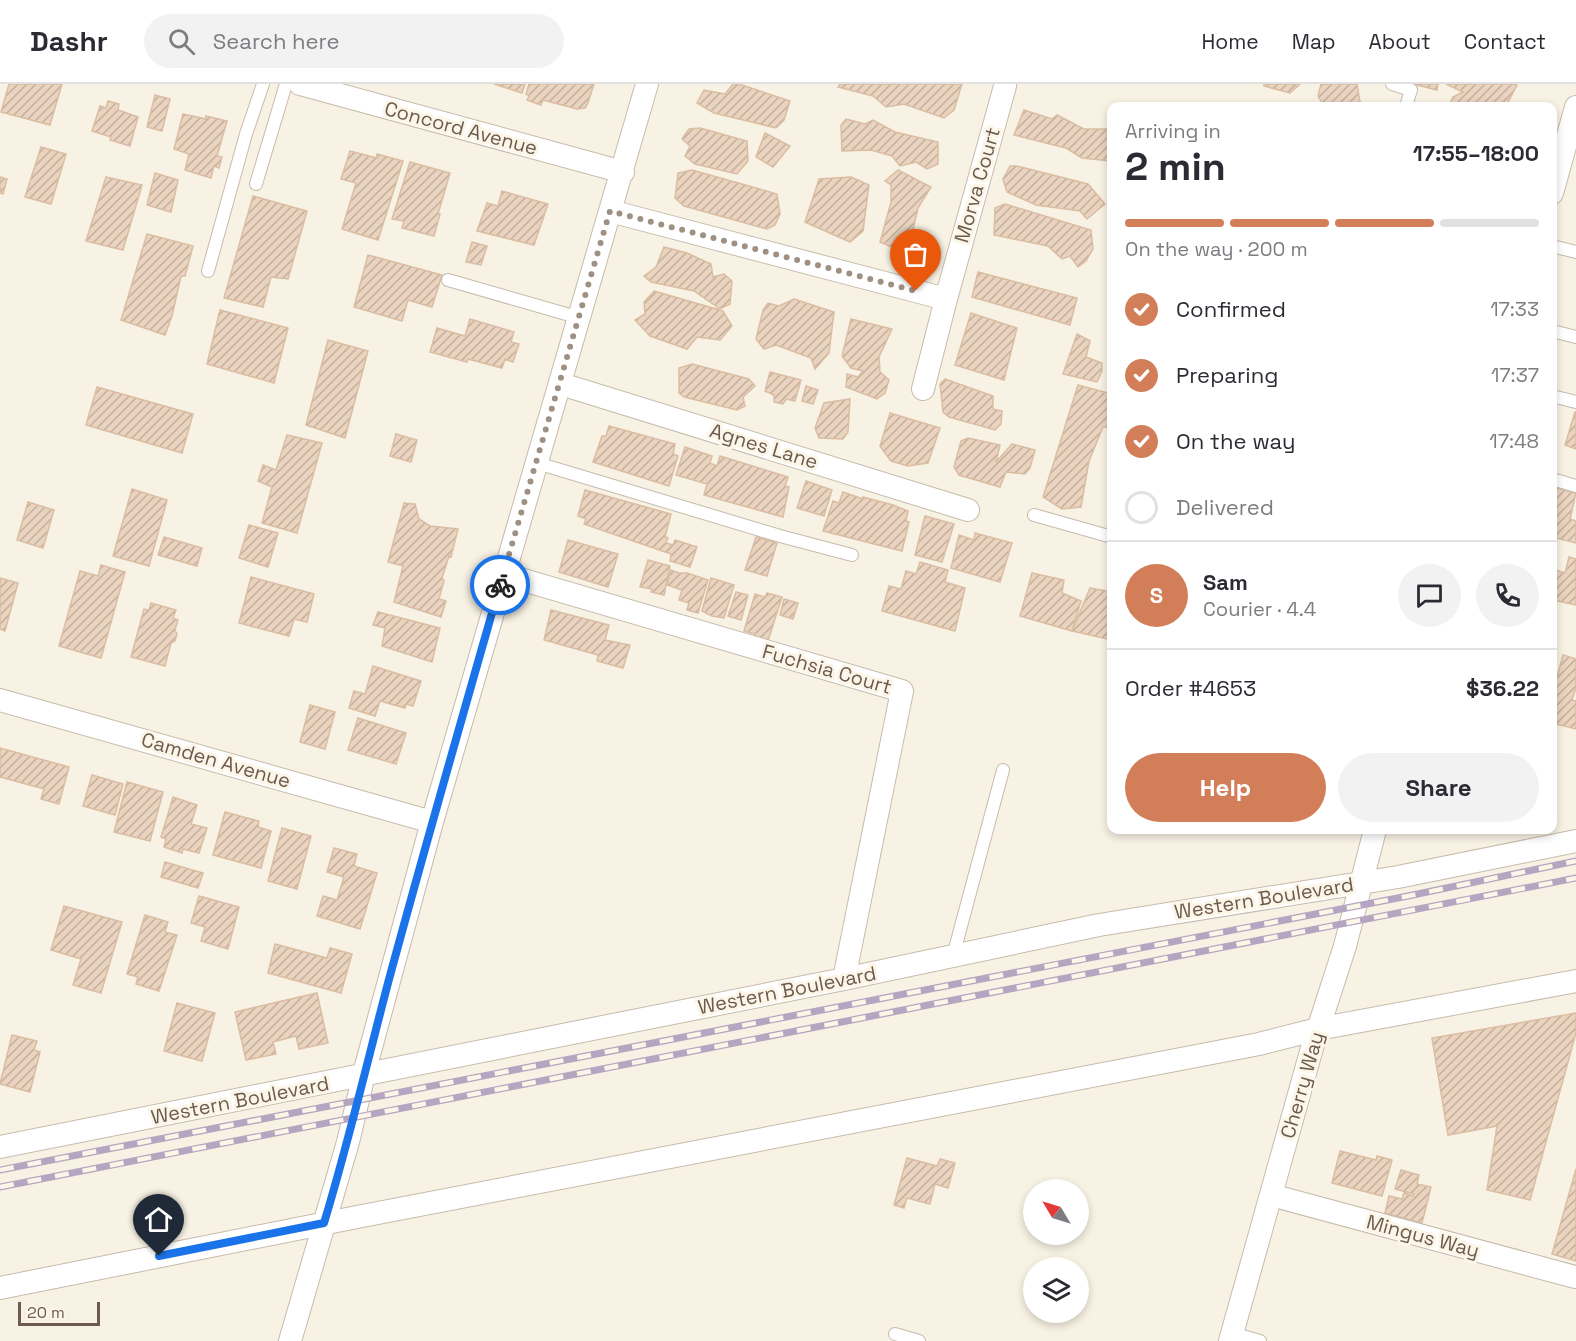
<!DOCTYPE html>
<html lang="en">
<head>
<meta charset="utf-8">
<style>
	:root { --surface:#fff; --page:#f2f2f3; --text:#2b2b33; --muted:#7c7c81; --line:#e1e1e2; --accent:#d27f59 }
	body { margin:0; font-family:"Space Grotesk",sans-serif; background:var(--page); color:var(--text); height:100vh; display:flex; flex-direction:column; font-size:22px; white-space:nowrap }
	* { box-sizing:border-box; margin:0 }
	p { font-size:20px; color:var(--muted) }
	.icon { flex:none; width:33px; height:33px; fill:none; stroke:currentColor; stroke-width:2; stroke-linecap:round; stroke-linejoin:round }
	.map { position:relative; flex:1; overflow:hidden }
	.side { position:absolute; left:1107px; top:18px; width:450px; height:732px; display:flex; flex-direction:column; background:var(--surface); border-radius:12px; box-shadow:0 3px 9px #0003 }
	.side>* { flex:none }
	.needle { width:39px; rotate:308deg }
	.tools { position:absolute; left:1023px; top:1095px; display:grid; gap:12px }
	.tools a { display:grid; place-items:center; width:66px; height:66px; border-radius:50%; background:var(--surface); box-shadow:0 3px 9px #0003; font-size:30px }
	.scale { position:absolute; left:18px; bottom:15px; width:82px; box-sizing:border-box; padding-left:6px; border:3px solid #6d5b4d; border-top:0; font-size:16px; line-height:21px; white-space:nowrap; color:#6d5b4d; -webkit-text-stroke:4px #fcf6e9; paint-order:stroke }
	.pin { position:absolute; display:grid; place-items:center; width:51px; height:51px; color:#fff; margin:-62px -26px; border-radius:50% 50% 50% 0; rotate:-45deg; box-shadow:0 0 6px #0007 }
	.pin .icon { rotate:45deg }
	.courier { position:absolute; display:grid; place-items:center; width:60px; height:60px; margin:-30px; border:4px solid #1a73e8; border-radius:50%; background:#fff; color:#222; box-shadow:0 2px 8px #0007 }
	.head em { font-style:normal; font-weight:700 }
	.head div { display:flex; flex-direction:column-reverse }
	.head { display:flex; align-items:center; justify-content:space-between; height:102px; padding:0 18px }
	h1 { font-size:39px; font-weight:700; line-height:45px }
	.bar { display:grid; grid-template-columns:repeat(4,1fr); gap:9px 6px; align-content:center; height:72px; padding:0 18px }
	.bar i { height:8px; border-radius:4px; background:var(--line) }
	.bar .on { background:var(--accent) }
	.bar p { grid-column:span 4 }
	.line { display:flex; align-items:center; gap:15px; padding:0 18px; border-top:2px solid var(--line) }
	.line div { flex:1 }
	.round { display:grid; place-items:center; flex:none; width:63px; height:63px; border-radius:32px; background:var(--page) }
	ol { padding:0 18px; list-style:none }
	li { display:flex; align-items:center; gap:18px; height:66px }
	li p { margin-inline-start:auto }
	li .icon { padding:6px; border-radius:50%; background:var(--accent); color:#fff; stroke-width:4 }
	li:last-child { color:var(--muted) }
	li i { width:33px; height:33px; border:3px solid var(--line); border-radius:50% }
	.cta { display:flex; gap:12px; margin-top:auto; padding:12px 18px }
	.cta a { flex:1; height:69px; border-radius:36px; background:var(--accent); color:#fff; font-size:24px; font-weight:700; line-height:69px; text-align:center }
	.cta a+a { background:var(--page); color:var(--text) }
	header { display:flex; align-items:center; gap:36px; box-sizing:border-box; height:84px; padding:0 30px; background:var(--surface); border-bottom:2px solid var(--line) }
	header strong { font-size:28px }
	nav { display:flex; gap:33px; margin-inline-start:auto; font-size:21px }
	.search { width:420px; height:54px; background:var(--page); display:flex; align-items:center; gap:15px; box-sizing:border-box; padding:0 21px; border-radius:33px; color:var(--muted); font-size:22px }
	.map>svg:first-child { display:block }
</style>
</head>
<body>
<header>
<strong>Dashr</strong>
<div class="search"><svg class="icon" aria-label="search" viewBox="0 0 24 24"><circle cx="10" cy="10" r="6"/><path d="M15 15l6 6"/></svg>Search here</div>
<nav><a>Home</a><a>Map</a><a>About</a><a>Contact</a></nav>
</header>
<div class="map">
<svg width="1576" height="1257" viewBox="0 0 1576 1257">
	<defs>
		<pattern id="building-hatch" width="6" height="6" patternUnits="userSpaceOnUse" patternTransform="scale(1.5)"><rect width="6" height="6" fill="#ead4bf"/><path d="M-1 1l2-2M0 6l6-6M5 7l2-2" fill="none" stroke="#c2af9d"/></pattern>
	</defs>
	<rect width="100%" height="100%" fill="#f8f2e4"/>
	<!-- building -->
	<path fill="url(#building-hatch)" stroke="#dabda2" stroke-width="1.5" d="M 9,0 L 62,0 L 50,41 L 1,28 Z
		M 494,0 L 525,0 L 522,9 Z
		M 529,0 L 594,0 L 588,19 L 585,24 L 577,25 L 543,16 L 541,21 L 527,16 L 529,12 L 526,10 Z
		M 733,0 L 742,1 L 790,17 L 784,36 L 776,44 L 714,29 L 697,19 L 704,6 L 725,10 Z
		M 840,0 L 962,0 L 954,26 L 944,34 L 904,20 L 886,23 L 873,12 L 838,3 Z
		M 1264,0 L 1300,0 L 1290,9 L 1264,2 Z
		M 1321,0 L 1357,0 L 1360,18 L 1373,22 L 1338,22 L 1322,19 L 1318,12 Z
		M 1413,0 L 1438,0 L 1437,6 Z
		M 1446,0 L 1512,0 L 1517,1 L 1506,22 L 1449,22 L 1453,13 L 1463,8 Z
		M 155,11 L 170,15 L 162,47 L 147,43 Z
		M 108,17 L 119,20 L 118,26 L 138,33 L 130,62 L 110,56 L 111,53 L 92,47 L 100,22 L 106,24 Z
		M 1024,26 L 1052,35 L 1057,31 L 1084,45 L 1111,45 L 1112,75 L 1110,77 L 1082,74 L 1066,64 L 1014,51 Z
		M 183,30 L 206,35 L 206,32 L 227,37 L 217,72 L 222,73 L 219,84 L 214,82 L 211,94 L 185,86 L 189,70 L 174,65 Z
		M 846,35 L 865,40 L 873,36 L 895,48 L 938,58 L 938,80 L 927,85 L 916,78 L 900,82 L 892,72 L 871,66 L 842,67 L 841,41 Z
		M 700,44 L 747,57 L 748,77 L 737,90 L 695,80 L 685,72 L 690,62 L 682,55 L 689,45 Z
		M 765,49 L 790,62 L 773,83 L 756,73 Z
		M 41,63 L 66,70 L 51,120 L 25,113 Z
		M 350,67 L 377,74 L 377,70 L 403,77 L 378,156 L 342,145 L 356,99 L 341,95 Z
		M 410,78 L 450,89 L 438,130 L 440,130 L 434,152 L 402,144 L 404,137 L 392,135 Z
		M 1010,82 L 1017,82 L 1088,100 L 1105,120 L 1087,135 L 1080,127 L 1036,121 L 1007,108 L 1003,95 Z
		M 692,86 L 777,110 L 780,130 L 775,141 L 767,145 L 684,122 L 675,114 L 678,89 Z
		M 898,86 L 931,103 L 918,124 L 909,163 L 903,168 L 880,158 L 891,118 L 891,101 L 885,97 Z
		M 155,89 L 178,96 L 171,128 L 147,121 Z
		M 0,93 L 7,95 L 3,110 L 0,109 Z
		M 106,93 L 142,101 L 123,166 L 86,157 Z
		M 851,93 L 869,101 L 863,147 L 850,158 L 805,138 L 819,95 Z
		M 502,107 L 548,120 L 534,161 L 477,147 L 487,119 L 498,122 Z
		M 253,112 L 307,127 L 288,195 L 271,193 L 263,223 L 224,214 Z
		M 1005,120 L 1091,146 L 1093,165 L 1086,177 L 1078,183 L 1070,172 L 1062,175 L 1048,162 L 994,151 L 995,124 Z
		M 147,150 L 193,162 L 185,192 L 181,192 L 172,232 L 165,251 L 121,236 Z
		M 472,158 L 487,162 L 481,181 L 466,178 Z
		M 664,163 L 687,169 L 711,180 L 713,193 L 724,190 L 732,197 L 730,220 L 720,225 L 694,207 L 651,198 L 644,192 L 656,183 Z
		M 368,171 L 442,191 L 432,223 L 408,216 L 402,237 L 354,223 Z
		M 978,188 L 1077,214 L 1070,241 L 972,213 Z
		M 654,207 L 723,227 L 732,242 L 720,256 L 697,253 L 687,265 L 650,252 L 635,236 L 645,230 L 644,218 Z
		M 794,215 L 834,228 L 829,269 L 815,285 L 811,274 L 776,261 L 764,265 L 756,255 L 763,226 L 768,219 L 779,222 Z
		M 220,226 L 288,244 L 274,299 L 207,280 Z
		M 971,229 L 1017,244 L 1004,296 L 955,281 Z
		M 470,235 L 514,248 L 511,258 L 519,260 L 513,278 L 505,275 L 502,284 L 468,275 L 467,278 L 430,268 L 437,244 L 465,252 Z
		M 851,235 L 892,245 L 879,273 L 880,288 L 889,296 L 885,309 L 877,315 L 846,303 L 847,290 L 858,293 L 863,287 L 851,284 L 842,272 Z
		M 1077,250 L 1090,257 L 1086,273 L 1102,279 L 1102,287 L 1097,298 L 1063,290 Z
		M 328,256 L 368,267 L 345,354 L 306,341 Z
		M 692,280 L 749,295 L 755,302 L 743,313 L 745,322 L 737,326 L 684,313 L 679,309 L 679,284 Z
		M 770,288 L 801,296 L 795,317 L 786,315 L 783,320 L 774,318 L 774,311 L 765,307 Z
		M 945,295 L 993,312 L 993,325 L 1002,327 L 1001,340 L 995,346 L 949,333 L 943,328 L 940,300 Z
		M 1078,301 L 1112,310 L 1112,343 L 1103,343 L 1089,377 L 1081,423 L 1062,425 L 1043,413 Z
		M 806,302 L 818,306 L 813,320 L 802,317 Z
		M 97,303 L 193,330 L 182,369 L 86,341 Z
		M 850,315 L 848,348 L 843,355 L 819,354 L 815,344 L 824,319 Z
		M 1575,328 L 1576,328 L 1576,365 L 1565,361 Z
		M 890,329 L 940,344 L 928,379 L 908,382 L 891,377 L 880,362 Z
		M 609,342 L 675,360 L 673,370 L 678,372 L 669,402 L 593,378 L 602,352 L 606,352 Z
		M 396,350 L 417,356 L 411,378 L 390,372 Z
		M 287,351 L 322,359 L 297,449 L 262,439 L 272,403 L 258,397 L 263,381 L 276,386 Z
		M 968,354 L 1000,361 L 996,378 L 1012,360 L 1035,366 L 1030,384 L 1025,390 L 1006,388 L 1000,403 L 959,391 L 954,383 L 961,357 Z
		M 685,363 L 712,372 L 710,379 L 717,382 L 720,372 L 788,393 L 785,402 L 789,403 L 783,433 L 704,411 L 707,400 L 676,391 Z
		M 806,397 L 832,406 L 824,432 L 797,424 Z
		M 1552,403 L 1576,409 L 1570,435 L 1576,437 L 1576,459 L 1552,453 Z
		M 132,405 L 167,416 L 149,482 L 113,472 Z
		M 585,406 L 671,430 L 665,453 L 668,454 L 666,459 L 673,461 L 675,456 L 697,463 L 690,483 L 670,477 L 671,470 L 584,440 L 586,435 L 578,432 Z
		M 843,408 L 863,415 L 863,413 L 893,421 L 908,427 L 906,437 L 909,438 L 902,467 L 823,447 L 833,417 L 839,419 Z
		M 28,418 L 54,426 L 43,464 L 17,456 Z
		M 404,419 L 415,420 L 419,435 L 430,442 L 458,445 L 451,473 L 449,472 L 442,494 L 444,497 L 439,515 L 446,517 L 441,533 L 394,518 L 403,482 L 388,478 Z
		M 925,432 L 954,440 L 942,478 L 915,471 Z
		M 249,441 L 278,449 L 268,483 L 239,474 Z
		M 975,449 L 1012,459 L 1000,498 L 951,484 L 959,451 L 974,456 Z
		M 164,453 L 202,464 L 197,482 L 158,471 Z
		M 756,453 L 777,459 L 767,492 L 745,486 Z
		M 568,456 L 618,470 L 608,503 L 559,488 Z
		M 1569,473 L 1576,475 L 1576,521 L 1552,516 L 1552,485 L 1565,489 Z
		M 648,476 L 670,482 L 664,511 L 651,508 L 652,505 L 640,503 Z
		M 920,478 L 948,486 L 945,498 L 965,504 L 955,547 L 882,527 L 889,502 L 901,505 L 906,487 L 916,490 Z
		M 101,481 L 125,488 L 101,574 L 59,562 L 80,487 L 98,492 Z
		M 671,486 L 679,489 L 687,489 L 708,496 L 698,529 L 687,526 L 689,519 L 679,516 L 682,506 L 667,501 Z
		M 1032,489 L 1064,496 L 1062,509 L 1081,517 L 1072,547 L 1020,532 Z
		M 251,493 L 314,510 L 307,538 L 294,535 L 289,552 L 239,539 Z
		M 0,494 L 18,499 L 5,547 L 0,545 Z
		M 711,494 L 734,501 L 724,534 L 712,532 L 702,527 Z
		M 1090,504 L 1112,508 L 1112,556 L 1072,547 Z
		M 736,508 L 748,511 L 741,536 L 728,532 Z
		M 767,509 L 782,513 L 767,560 L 753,555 L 755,550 L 744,547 L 755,510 L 765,513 Z
		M 784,515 L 798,519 L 793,535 L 780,531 Z
		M 151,519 L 176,526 L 173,534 L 178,536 L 175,546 L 177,550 L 175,557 L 171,559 L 165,582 L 131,573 L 144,525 L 149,526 Z
		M 551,526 L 609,541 L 605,556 L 630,561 L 623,584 L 597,577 L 598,571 L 544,556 Z
		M 378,528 L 440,544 L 432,578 L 382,562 L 385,544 L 373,541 Z
		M 1563,571 L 1576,575 L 1576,604 L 1572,616 L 1576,617 L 1576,645 L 1552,639 L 1552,596 L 1556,597 Z
		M 373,582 L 421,597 L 413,622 L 406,620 L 405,624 L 380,617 L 375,632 L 349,624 L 354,607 L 365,610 Z
		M 310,621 L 335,628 L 325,665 L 300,658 Z
		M 358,634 L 406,649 L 396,680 L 348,666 Z
		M 0,664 L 69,683 L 59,720 L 41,715 L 44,705 L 0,693 Z
		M 92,691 L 123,700 L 115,731 L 83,722 Z
		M 127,698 L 163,708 L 150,757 L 114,748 Z
		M 173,713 L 197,721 L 191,740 L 207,744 L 199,769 L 183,765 L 182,769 L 164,763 L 166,755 L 161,753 Z
		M 225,728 L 259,737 L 258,743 L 271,747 L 261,784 L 213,771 Z
		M 282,744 L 311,752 L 297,805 L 268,797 Z
		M 334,764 L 357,770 L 354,782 L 377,789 L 360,845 L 317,832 L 323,812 L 337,816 L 344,793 L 327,788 Z
		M 165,778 L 203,789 L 198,804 L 161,793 Z
		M 199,812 L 239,823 L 228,865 L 201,857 L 205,843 L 191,839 Z
		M 64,822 L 122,838 L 101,909 L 73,901 L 81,875 L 51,866 Z
		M 145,831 L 168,838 L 165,848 L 177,851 L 159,907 L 136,900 L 138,893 L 127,890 Z
		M 275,860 L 327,874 L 330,864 L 352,870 L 341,909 L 268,889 Z
		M 317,909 L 328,959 L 299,965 L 296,952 L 273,958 L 276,970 L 246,976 L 235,928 Z
		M 177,919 L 215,929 L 202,977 L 164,967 Z
		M 1576,929 L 1576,949 L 1530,1116 L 1487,1106 L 1497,1042 L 1448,1051 L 1432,954 Z
		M 12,951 L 37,957 L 34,966 L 40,968 L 30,1008 L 0,1000 Z
		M 1340,1067 L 1376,1076 L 1377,1072 L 1392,1076 L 1382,1112 L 1332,1099 Z
		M 907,1074 L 937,1082 L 940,1075 L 955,1079 L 948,1104 L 935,1100 L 930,1120 L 907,1114 L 904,1124 L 894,1121 Z
		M 1576,1085 L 1576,1177 L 1552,1170 Z
		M 1401,1086 L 1419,1091 L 1417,1100 L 1431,1103 L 1422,1139 L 1385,1129 L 1389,1112 L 1402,1115 L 1404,1109 L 1413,1112 L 1414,1110 L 1395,1105 Z"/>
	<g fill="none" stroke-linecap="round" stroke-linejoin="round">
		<defs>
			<path id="service" d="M 1392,0 L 1411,6 L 1406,22
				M 256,100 L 286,0
				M 1552,162 L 1576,168
				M 208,187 L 246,50 L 263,0
				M 448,196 L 580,234
				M 1552,247 L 1576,253
				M 1552,312 L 1576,318
				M 537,379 L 780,452 L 852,471
				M 1552,395 L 1576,402
				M 1034,431 L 1112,453
				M 953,872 L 1003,686
				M 1232,1249 L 1260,1257
				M 895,1250 L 919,1257"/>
			<path id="minor" d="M 300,0 L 623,88
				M 1552,109 L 1576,23
				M 610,127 L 946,215
				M 561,300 L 968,426
				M 923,305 L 946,215 L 1005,2
				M 503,490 L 902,607 L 844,895
				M 0,616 L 432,738
				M 0,1063 L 844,895 L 1099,841 L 1398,793 L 1576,757
				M 1271,1111 L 1575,1193
				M 0,1204 L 357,1133 L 1259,960 L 1318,945 L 1576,897
				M 290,1257 L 348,1058 L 366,982 L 432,738 L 647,0
				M 1230,1257 L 1312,964 L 1345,862 L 1375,746"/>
		</defs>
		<!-- service casing -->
		<use href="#service" stroke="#c7bbac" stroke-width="14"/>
		<!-- minor casing -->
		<use href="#minor" stroke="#c7bbac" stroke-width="24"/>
		<!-- service -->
		<use href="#service" stroke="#fff" stroke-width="12"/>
		<!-- minor -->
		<use href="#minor" stroke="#fff" stroke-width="22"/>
		<defs>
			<path id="rail" d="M 0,1086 L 1408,812 L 1576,777
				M 0,1103 L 1576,794"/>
		</defs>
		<!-- rail casing -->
		<use href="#rail" stroke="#b6a5c0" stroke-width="7"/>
		<!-- rail -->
		<use href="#rail" stroke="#fcf6e9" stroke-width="4.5" stroke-dasharray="14" stroke-linecap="butt"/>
	</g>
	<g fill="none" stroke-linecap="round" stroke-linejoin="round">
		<!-- done -->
		<path stroke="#9e9082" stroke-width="6" stroke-dasharray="0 10.8" d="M 500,501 L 610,127 L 916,207"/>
		<!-- route -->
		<path stroke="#1a73e8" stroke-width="8" d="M 159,1172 L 324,1139 C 348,1060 367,979 388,899 C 424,766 462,634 500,501"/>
	</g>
	<g text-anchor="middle" stroke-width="6" stroke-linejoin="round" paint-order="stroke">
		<!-- street labels -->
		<g font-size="20" fill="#6d5b4d" stroke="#fcf6e9">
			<text transform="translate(461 44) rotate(15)" y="7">Concord Avenue</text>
			<text transform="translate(977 101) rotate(-74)" y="7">Morva Court</text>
			<text transform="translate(764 362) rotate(17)" y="7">Agnes Lane</text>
			<text transform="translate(827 585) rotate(16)" y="7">Fuchsia Court</text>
			<text transform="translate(216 676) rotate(16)" y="7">Camden Avenue</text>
			<text transform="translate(1264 814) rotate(-9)" y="7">Western Boulevard</text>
			<text transform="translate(787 906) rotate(-11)" y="7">Western Boulevard</text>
			<text transform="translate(1302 1001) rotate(-74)" y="7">Cherry Way</text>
			<text transform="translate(240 1016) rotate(-11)" y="7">Western Boulevard</text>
			<text transform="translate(1423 1152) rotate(15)" y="7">Mingus Way</text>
		</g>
	</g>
</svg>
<div class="tools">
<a><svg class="needle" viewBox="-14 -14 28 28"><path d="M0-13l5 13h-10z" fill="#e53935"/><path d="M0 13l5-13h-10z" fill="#7c7c81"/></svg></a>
<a><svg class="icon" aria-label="layers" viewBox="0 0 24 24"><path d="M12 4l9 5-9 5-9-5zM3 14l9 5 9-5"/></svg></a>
</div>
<div class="scale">20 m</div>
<div class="pin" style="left:916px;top:207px;background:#ea580c"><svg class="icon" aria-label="bag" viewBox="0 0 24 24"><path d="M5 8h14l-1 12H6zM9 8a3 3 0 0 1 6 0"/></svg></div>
<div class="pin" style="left:159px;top:1172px;background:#1f2937"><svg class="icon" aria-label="home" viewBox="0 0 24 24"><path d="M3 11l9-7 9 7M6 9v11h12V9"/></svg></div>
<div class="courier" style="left:500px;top:501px"><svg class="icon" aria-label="bike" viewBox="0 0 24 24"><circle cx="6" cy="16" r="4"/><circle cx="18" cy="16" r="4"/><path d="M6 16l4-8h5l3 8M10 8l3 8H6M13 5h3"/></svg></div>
<section class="side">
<div class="head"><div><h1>2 min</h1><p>Arriving in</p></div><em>17:55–18:00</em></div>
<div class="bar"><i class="on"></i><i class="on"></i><i class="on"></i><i></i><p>On the way · 200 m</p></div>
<ol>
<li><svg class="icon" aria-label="check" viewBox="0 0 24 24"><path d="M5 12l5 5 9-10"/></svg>Confirmed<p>17:33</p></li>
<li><svg class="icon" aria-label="check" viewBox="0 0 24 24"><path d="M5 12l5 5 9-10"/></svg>Preparing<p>17:37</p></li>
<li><svg class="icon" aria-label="check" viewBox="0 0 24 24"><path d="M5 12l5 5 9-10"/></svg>On the way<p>17:48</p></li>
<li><i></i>Delivered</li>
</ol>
<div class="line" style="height:108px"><b class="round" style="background:var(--accent);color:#fff">S</b><div><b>Sam</b><p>Courier · 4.4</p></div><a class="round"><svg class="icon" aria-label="chat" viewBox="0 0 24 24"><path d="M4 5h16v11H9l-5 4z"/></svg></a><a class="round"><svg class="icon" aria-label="phone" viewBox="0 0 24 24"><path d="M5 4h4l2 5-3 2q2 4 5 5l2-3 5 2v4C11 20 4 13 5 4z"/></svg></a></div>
<div class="line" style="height:78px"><div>Order #4653</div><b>$36.22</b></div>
<div class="cta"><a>Help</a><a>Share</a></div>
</section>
</div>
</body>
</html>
